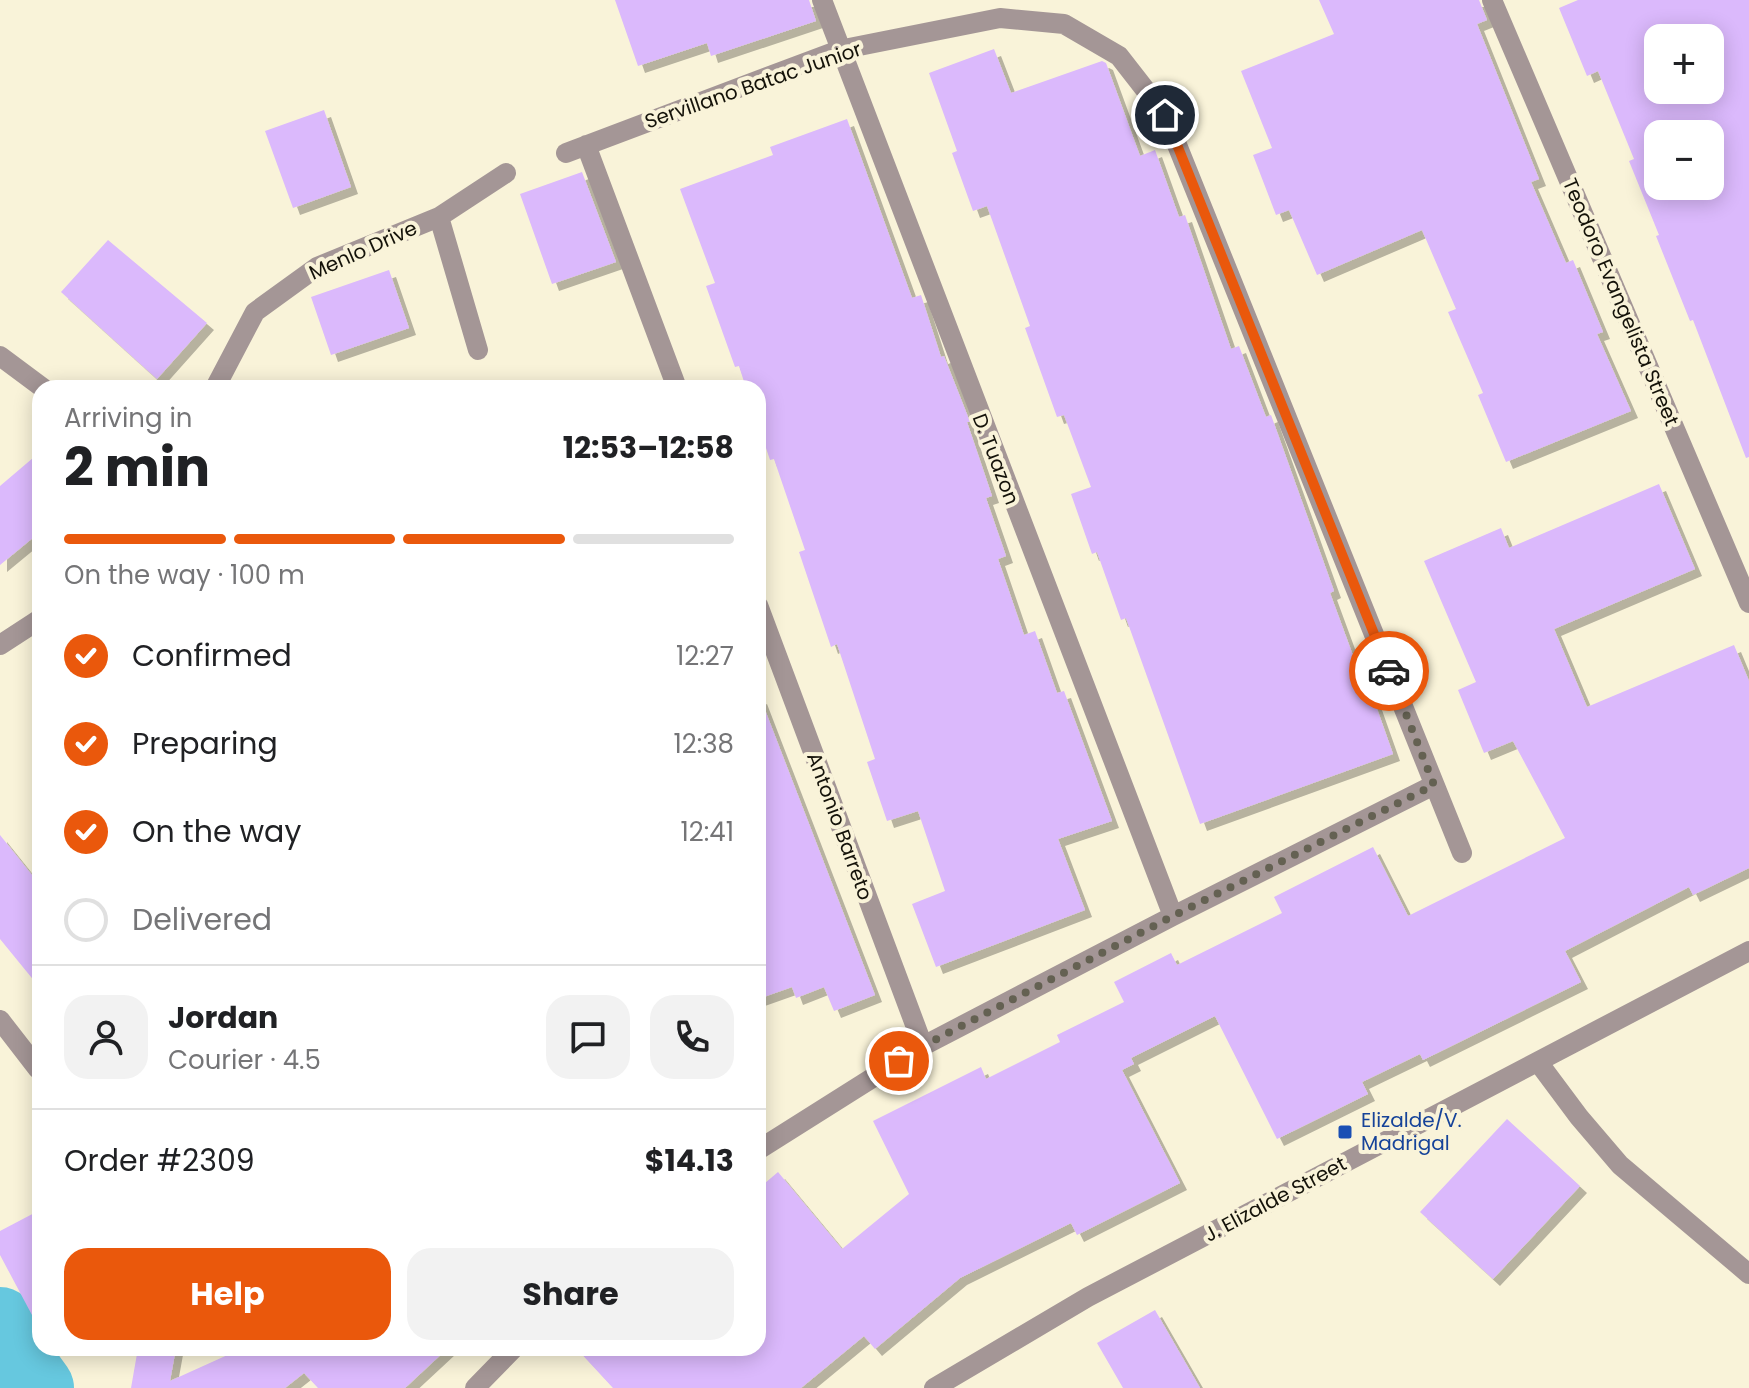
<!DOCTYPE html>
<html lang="en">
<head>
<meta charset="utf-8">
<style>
	:root { --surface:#fff; --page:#f2f2f2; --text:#202124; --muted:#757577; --line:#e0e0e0; --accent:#ea580c }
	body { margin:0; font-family:Poppins,sans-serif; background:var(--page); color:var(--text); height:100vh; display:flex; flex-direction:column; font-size:30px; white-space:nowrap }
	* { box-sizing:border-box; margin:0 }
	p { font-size:26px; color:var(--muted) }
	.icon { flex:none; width:44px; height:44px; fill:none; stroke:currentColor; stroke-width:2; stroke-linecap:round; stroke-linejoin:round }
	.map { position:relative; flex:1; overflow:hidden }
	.details { position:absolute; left:32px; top:380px; width:734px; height:976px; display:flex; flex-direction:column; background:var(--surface); border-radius:24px; box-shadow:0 4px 20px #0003 }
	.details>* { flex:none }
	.fabs { position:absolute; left:1644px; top:24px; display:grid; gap:16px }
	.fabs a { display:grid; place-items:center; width:80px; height:80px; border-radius:16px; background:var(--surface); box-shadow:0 4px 20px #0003; font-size:40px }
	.pin { position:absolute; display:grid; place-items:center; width:68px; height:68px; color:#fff; margin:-34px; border:4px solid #fff; border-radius:50%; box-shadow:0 2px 8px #0007 }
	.courier { position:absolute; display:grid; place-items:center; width:80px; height:80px; margin:-40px; border:6px solid #ea580c; border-radius:50%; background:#fff; color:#222; box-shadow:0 2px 10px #0007 }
	.headline em { font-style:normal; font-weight:700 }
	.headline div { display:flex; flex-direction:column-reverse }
	.headline { display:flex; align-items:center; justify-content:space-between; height:136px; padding:0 32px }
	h1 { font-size:52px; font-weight:700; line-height:60px }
	.bar { display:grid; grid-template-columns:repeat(4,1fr); gap:12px 8px; align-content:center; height:96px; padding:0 32px }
	.bar i { height:10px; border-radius:6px; background:var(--line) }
	.bar .current { background:var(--accent) }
	.bar p { grid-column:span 4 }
	.line { display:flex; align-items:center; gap:20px; padding:0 32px; border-top:2px solid var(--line) }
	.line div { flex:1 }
	.round { display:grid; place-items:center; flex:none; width:84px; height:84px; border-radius:24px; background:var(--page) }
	ol { padding:0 32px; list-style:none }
	li { display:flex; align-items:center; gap:24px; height:88px }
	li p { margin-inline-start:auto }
	li .icon { padding:8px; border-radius:50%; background:var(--accent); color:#fff; stroke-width:4 }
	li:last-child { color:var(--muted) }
	li i { width:44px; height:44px; border:4px solid var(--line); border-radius:50% }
	.primary-button { display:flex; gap:16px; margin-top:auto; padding:16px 32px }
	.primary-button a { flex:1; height:92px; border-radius:24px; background:var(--accent); color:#fff; font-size:32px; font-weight:700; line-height:92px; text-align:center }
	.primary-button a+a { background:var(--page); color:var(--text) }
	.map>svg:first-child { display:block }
</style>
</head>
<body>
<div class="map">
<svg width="1749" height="1388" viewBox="0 0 1749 1388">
	<defs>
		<filter id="shadow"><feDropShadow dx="7" dy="7" stdDeviation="0" flood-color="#0004"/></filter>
	</defs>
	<rect width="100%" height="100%" fill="#f9f3d9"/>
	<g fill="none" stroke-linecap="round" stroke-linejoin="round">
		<!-- river -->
		<path stroke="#66c8df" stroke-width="72" d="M 0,1323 L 14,1355 L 38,1388"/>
	</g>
	<!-- building -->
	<path fill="#dbb9fc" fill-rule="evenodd" filter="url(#shadow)" d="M 615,0 L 809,0 L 816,21 L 711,56 L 707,43 L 638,66 Z
		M 1319,0 L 1479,0 L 1487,20 L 1477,24 L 1539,179 L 1531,182 L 1566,263 L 1573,260 L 1603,332 L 1597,334 L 1631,411 L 1506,462 L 1478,395 L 1483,393 L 1448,312 L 1456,309 L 1422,230 L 1317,275 L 1289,210 L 1276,215 L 1253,155 L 1272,148 L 1241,71 L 1334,34 Z
		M 1578,0 L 1749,0 L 1749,457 L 1746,458 L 1693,320 L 1690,321 L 1656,236 L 1659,235 L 1629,161 L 1634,159 L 1598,71 L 1587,76 L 1559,8 ZM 1658,38 L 1710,38 L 1710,90 L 1658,90 ZM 1658,134 L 1710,134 L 1710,186 L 1658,186 Z
		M 994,49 L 1011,93 L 1102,61 L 1106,63 L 1140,156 L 1155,150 L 1179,217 L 1185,215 L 1231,349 L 1239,346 L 1266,417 L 1271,415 L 1334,591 L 1330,593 L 1366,691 L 1370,689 L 1393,754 L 1200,824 L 1126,618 L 1121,620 L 1097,552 L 1092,554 L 1071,494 L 1091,487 L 1064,415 L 1057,417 L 1025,328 L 1030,326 L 987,206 L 973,211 L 952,153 L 957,151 L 929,73 Z
		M 324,110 L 351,187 L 293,208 L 265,131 Z
		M 847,119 L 912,298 L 921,295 L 941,357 L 944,356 L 970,422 L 967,422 L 992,496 L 986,498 L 1006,556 L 998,559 L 1024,635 L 1035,631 L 1057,693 L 1064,691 L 1112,821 L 1058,839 L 1085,910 L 936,967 L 912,904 L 945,891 L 918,811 L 887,821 L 867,762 L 875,759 L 837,644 L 831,647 L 799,552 L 805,550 L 774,459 L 770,460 L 758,424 L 758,388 L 746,388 L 739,366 L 735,367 L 706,286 L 715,283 L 680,189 L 773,155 L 770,147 Z
		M 582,172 L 616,262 L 552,284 L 520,194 Z
		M 108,240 L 207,323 L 157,379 L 61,292 Z
		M 389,270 L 409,328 L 331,355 L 311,297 Z
		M 40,452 L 40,532 L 0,565 L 0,486 Z
		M 1659,484 L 1695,569 L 1554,629 L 1587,707 L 1734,645 L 1749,681 L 1749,868 L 1693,895 L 1689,887 L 1565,951 L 1581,982 L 1423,1060 L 1420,1054 L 1362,1082 L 1368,1094 L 1277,1139 L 1215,1016 L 1131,1058 L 1134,1064 L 1122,1070 L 1180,1183 L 1077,1235 L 1071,1223 L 960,1278 L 875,1349 L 864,1336 L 801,1388 L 613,1388 L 576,1348 L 758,1348 L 758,1189 L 778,1172 L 842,1249 L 909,1194 L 873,1121 L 981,1067 L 986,1079 L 1060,1042 L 1057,1035 L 1124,1002 L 1114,982 L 1171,953 L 1177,965 L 1282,913 L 1274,897 L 1373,847 L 1408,916 L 1565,838 L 1513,741 L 1484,753 L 1458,690 L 1476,682 L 1424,561 L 1501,528 L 1509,548 Z
		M 760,697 L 875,995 L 834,1011 L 824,987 L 796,998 L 792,987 L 758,999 L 758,698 Z
		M 0,835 L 40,885 L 40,988 L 0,939 Z
		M 1507,1119 L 1580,1186 L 1493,1279 L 1420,1212 Z
		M 40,1210 L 40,1330 L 0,1255 L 0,1231 Z
		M 1155,1310 L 1200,1388 L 1123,1388 L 1097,1343 Z
		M 138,1348 L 176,1348 L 170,1381 L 243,1348 L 448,1348 L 405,1388 L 318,1388 L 304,1373 L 285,1388 L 131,1388 Z"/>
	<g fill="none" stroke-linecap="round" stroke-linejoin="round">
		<!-- minor -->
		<path stroke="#a49696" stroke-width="20" d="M 822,0 L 1173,916
			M 1492,0 L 1749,603
			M 586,145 L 677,388
			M 566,153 L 839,50 L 1000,18 L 1064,24 L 1119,56 L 1165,115 L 1462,853
			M 439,217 L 478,350
			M 0,356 L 43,388
			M 215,388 L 255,312 L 317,267 L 439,217 L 506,173
			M 758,605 L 923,1046
			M 0,645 L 40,619
			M 0,1020 L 38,1069 L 40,1068
			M 1538,1062 L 1579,1117 L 1620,1165 L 1749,1274
			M 758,1150 L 923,1046 L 1173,916 L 1434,785
			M 475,1388 L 514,1348
			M 934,1388 L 1088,1297 L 1749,951"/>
	</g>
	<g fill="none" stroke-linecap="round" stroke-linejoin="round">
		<!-- done -->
		<path stroke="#646152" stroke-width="8" stroke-dasharray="0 14.4" d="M 899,1061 L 923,1046 L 1173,916 L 1434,785 L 1389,671"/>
		<!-- route -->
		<path stroke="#ea580c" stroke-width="10" d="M 1165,115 L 1389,671"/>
	</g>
	<!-- markers -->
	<rect fill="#1a4fb4" stroke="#f9f3d9" stroke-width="3" x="1337" y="1124" width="16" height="16" rx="4"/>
	<g text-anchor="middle" stroke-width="8" stroke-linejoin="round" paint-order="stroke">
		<!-- street labels -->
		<g font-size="20" fill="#141209" stroke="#f9f3d9">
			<text transform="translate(753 85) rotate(-19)" y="7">Servillano Batac Junior</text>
			<text transform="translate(363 250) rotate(-24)" y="7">Menlo Drive</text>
			<text transform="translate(1621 302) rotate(67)" y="7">Teodoro Evangelista Street</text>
			<text transform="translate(996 459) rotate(69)" y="7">D. Tuazon</text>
			<text transform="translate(840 826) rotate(70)" y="7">Antonio Barreto</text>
			<text transform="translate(1275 1199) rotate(-28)" y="7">J. Elizalde Street</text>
		</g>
		<!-- transit labels -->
		<g font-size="20" fill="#164399" stroke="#f9f3d9" text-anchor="start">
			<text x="1361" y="1127">Elizalde/V.<tspan x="1361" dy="23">Madrigal</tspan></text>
		</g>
	</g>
</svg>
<div class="fabs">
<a>+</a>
<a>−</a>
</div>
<div class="pin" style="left:899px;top:1061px;background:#ea580c"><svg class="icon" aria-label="bag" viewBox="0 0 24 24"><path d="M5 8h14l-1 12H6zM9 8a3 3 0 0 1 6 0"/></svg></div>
<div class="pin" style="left:1165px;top:115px;background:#1f2937"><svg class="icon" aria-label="home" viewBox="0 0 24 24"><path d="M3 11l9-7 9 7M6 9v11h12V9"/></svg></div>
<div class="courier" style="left:1389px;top:671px"><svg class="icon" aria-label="car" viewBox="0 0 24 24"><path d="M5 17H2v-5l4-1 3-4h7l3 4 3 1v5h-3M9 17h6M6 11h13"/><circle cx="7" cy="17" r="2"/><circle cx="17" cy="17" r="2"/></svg></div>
<section class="details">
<div class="headline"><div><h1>2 min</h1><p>Arriving in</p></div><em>12:53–12:58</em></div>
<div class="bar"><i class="current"></i><i class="current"></i><i class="current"></i><i></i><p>On the way · 100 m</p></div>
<ol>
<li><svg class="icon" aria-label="check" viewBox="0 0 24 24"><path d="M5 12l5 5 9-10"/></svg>Confirmed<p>12:27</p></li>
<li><svg class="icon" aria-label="check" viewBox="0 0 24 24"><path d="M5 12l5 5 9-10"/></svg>Preparing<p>12:38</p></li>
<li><svg class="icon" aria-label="check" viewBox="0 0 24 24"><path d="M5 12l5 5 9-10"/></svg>On the way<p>12:41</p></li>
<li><i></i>Delivered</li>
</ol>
<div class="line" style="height:144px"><a class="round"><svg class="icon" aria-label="person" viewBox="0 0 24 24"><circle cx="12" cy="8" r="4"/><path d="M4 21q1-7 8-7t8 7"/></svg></a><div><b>Jordan</b><p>Courier · 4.5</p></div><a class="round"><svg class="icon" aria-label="chat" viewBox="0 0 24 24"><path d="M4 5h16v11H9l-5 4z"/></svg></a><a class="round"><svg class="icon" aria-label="phone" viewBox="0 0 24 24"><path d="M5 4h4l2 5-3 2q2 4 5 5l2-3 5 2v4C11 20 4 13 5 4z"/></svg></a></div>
<div class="line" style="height:104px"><div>Order #2309</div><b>$14.13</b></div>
<div class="primary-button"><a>Help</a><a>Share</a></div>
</section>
</div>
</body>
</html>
